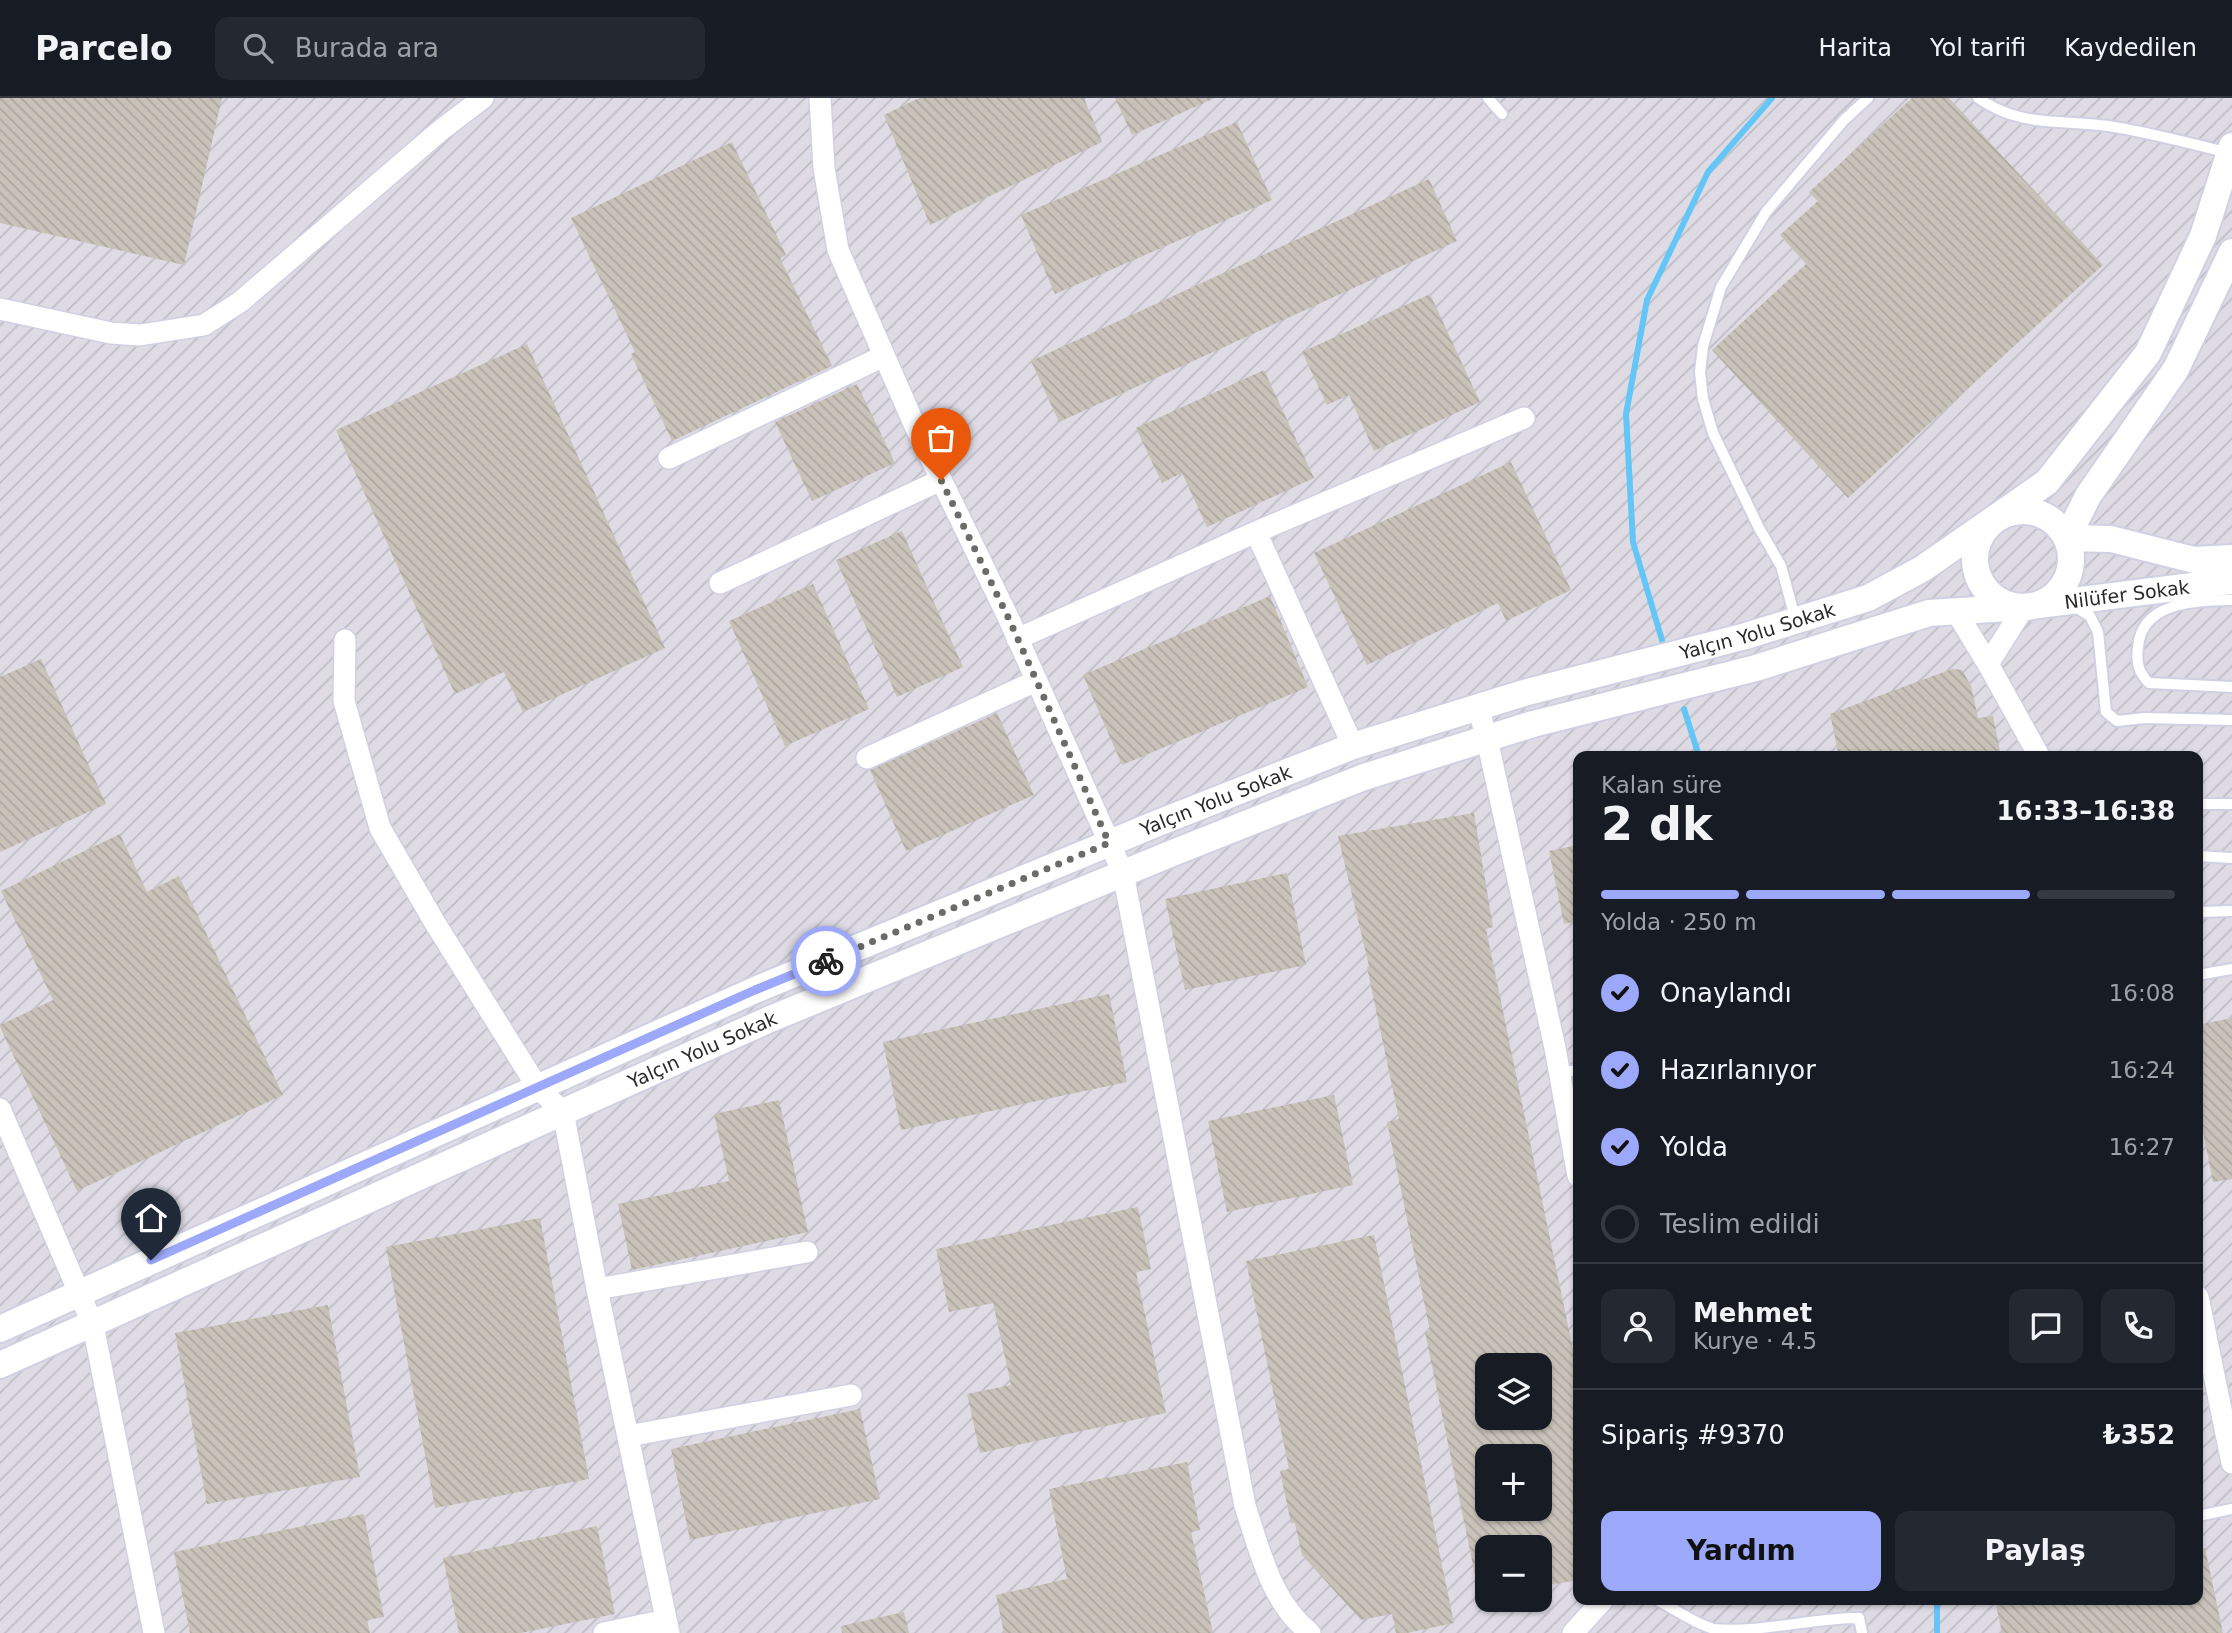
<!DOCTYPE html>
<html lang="tr">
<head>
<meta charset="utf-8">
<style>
	:root { --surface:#171b24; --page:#242831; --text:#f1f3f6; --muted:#9ea1a6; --line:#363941; --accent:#9ca8fa }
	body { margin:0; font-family:"DejaVu Sans",sans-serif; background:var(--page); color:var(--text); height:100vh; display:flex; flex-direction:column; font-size:26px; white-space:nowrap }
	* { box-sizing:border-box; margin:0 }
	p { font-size:23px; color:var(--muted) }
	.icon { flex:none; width:38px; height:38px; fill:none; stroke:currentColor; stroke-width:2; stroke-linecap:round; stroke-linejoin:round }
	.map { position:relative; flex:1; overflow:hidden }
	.side { position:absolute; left:1573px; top:653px; width:630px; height:854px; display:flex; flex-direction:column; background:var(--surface); border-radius:14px; box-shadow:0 2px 5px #0004 }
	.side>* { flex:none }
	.buttons { position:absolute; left:1475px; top:1255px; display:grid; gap:14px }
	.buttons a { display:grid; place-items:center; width:77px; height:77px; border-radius:14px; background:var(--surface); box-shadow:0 2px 5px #0004; font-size:35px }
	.pin { position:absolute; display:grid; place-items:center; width:60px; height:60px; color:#fff; margin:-72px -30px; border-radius:50% 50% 50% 0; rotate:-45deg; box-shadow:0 0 7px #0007 }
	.pin .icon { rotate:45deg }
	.courier { position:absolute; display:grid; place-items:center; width:70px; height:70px; margin:-35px; border:5px solid #9ca8fa; border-radius:50%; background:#fff; color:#222; box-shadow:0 2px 9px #0007 }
	.summary em { font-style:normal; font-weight:800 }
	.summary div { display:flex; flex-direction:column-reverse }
	.summary { display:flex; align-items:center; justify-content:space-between; height:119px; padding:0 28px }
	h1 { font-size:46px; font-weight:800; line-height:52px }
	.bar { display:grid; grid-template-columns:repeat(4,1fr); gap:10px 7px; align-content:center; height:84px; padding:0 28px }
	.bar i { height:9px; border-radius:5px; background:var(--line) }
	.bar .active { background:var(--accent) }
	.bar p { grid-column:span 4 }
	.line { display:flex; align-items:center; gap:18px; padding:0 28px; border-top:2px solid var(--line) }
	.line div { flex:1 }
	.round { display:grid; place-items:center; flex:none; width:74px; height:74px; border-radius:14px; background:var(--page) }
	ol { padding:0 28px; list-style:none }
	li { display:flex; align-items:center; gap:21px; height:77px }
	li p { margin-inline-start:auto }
	li .icon { padding:7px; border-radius:50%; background:var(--accent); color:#111; stroke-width:4 }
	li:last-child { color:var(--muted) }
	li i { width:38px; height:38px; border:4px solid var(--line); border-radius:50% }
	.primary-button { display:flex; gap:14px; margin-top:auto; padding:14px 28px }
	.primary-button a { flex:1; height:80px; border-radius:14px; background:var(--accent); color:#111; font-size:28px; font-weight:800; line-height:80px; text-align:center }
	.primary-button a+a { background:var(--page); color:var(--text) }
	header { display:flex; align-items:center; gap:42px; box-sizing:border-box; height:98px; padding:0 35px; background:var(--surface); border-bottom:2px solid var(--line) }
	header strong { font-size:33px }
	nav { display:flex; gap:38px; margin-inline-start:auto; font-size:24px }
	.search { width:490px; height:63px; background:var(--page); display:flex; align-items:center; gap:18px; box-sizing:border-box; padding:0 24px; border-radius:14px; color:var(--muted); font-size:26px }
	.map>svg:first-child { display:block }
</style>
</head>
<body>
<header>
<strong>Parcelo</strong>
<div class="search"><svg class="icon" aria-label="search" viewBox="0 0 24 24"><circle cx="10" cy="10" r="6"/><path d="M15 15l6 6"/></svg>Burada ara</div>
<nav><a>Harita</a><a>Yol tarifi</a><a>Kaydedilen</a></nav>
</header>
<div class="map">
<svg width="2232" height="1535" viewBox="0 0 2232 1535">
	<defs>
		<pattern id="industrial-furrows" width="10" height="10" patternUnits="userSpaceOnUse" patternTransform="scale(1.75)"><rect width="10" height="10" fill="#dedbe4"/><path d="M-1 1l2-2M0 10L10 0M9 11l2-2" fill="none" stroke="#bebcc4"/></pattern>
		<pattern id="building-back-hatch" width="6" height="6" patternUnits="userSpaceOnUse" patternTransform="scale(1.75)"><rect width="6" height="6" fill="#c8c2b9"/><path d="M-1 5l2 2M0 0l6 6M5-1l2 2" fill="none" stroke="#aca79f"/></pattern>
	</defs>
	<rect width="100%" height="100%" fill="#ece6d9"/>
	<!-- industrial -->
	<path fill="url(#industrial-furrows)" fill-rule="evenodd" d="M 0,0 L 2232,0 L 2232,1535 L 0,1535 ZM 1578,658 L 2198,658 L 2198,1502 L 1578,1502 ZM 1488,1267 L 1540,1267 L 1540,1320 L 1488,1320 ZM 1488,1358 L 1540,1358 L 1540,1410 L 1488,1410 ZM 1488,1449 L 1540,1449 L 1540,1502 L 1488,1502 Z"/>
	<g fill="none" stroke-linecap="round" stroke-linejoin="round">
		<!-- stream -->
		<path stroke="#64c6f7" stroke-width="6" d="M 1662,542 L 1633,444 L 1626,316 L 1647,202 L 1708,74 L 1772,0
			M 1684,611 L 1699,658
			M 1937,1502 L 1937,1535"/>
	</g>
	<!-- building -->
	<path fill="url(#building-back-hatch)" fill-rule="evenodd" d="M 0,0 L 222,0 L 184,167 L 0,125 Z
		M 919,0 L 1084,0 L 1102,44 L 930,127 L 884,17 Z
		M 1115,0 L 1215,0 L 1132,37 Z
		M 1912,0 L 1949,0 L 2103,167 L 1848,400 L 1712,252 L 1806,166 L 1780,137 L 1818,103 L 1809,94 Z
		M 1237,24 L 1272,102 L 1055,196 L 1021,117 Z
		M 732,44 L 786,157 L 780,160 L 832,268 L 672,343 L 631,256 L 635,254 L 571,120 Z
		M 1429,81 L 1457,143 L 1059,324 L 1031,263 Z
		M 1430,196 L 1480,304 L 1374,353 L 1349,297 L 1327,307 L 1302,254 Z
		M 527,246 L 665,550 L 523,614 L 504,574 L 455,596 L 336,332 Z
		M 1264,272 L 1314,380 L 1207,429 L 1182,375 L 1162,385 L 1136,330 Z
		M 857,286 L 895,365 L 812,403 L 775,324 Z
		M 1511,364 L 1571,492 L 1506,523 L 1498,505 L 1367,567 L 1314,455 Z
		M 902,433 L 963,569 L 897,599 L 836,462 Z
		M 813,486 L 869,611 L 785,648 L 729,523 Z
		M 1270,498 L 1308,589 L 1122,667 L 1083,577 Z
		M 41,561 L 106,706 L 0,754 L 0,579 Z
		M 1952,571 L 1962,572 L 1971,588 L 1978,620 L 1993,618 L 2001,658 L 1839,658 L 1830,616 Z
		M 997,615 L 1034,697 L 906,753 L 870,672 Z
		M 1474,715 L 1493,829 L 1486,831 L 1578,1276 L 1578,1295 L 1572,1297 L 1578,1329 L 1578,1455 L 1572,1457 L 1577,1482 L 1540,1489 L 1540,1449 L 1488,1449 L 1488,1500 L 1480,1501 L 1425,1234 L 1430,1233 L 1387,1024 L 1399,1021 L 1367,869 L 1369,868 L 1338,738 ZM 1488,1267 L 1540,1267 L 1540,1320 L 1488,1330 ZM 1488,1358 L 1540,1358 L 1540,1410 L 1488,1410 Z
		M 120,736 L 147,794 L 179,778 L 283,997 L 77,1093 L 0,929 L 0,927 L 53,902 L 1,793 Z
		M 1578,747 L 1578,823 L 1564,826 L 1549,753 Z
		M 1287,775 L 1306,867 L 1185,892 L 1165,801 Z
		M 1109,896 L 1127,984 L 901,1032 L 883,944 Z
		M 2232,920 L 2232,1081 L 2213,1084 L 2198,1009 L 2198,927 Z
		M 1334,997 L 1353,1087 L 1227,1114 L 1208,1023 Z
		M 779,1002 L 808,1134 L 632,1172 L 618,1106 L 729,1083 L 714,1016 Z
		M 1138,1109 L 1151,1171 L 1136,1174 L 1166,1315 L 980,1355 L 967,1296 L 1011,1287 L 993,1205 L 949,1214 L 936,1151 Z
		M 540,1120 L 589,1381 L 435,1410 L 386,1149 Z
		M 1374,1137 L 1454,1525 L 1407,1535 L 1396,1535 L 1392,1516 L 1361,1522 L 1302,1457 L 1295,1425 L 1291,1425 L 1280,1373 L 1289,1371 L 1246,1163 Z
		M 328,1207 L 360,1379 L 207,1406 L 175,1235 Z
		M 860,1311 L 880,1401 L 690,1442 L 671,1351 Z
		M 1187,1364 L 1200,1432 L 1191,1434 L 1213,1535 L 1004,1535 L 996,1497 L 1067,1481 L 1049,1391 Z
		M 364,1416 L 384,1519 L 367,1522 L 370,1535 L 190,1535 L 174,1454 Z
		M 597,1428 L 615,1516 L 521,1535 L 459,1535 L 443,1460 Z
		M 2205,1450 L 2223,1535 L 2002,1535 L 1995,1502 L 2198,1502 L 2198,1451 Z
		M 904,1514 L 909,1535 L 842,1535 L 841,1528 Z"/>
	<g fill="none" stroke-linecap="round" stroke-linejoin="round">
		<defs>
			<path id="service" d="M 1488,0 L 1502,16
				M 1978,0 C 2021,30 2059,21 2108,28 C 2148,34 2189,45 2229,55
				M 2232,502 C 2196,503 2142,503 2138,549 C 2136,564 2138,574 2149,585 L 2232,589
				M 2075,509 L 2090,518 L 2098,534 L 2106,614 L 2117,623 L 2145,620 L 2232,622
				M 1796,523 L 1781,468 L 1759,430 L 1713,335 L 1703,301 L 1700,274 L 1703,248 L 1721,189 L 1766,114 L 1844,22 L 1868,0
				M 2198,706 L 2232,706
				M 2198,758 L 2232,760
				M 2198,814 L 2232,813
				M 2198,877 L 2232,871
				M 1559,975 L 1578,972
				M 2198,1418 L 2232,1411
				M 1657,1502 C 1675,1511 1695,1526 1714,1531 C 1762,1535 1811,1520 1859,1520 L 1862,1535"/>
			<path id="minor" d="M 820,0 L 824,70 L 838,152 L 915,328 L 1008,519 L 1123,775 L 1245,1408 C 1260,1453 1271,1504 1310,1535
				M 0,211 L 111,235 L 140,237 L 204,227 L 240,204 L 441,32 L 483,0
				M 669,360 L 884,258
				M 1256,434 L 1353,648
				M 720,485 L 941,382
				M 1957,515 L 1988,566 L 2039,658
				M 1017,541 L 1256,434 L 1524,320
				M 345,542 L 344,603 L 380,730 L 435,825 L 538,990 L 563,1014 L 597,1191 L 669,1535
				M 1988,566 L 2024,509
				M 1478,609 L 1487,641 L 1555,950 L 1578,1078
				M 867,660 L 1036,583
				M 0,1011 L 93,1227 L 154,1535
				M 597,1191 L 807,1154
				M 2198,1199 L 2232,1365
				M 628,1338 L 851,1297
				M 604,1535 L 666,1522
				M 1573,1535 L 1603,1502"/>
			<g id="tertiary">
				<circle cx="2023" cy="461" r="48"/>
				<path d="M 2067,440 L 2088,398 L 2176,271 L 2232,154"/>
				<path d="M 2067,440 L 2111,441 L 2194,462 L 2232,460"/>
				<path id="s1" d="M 0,1231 L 755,892 L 1158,725 L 1353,648 L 1524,595 L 1746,538 L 1868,500 L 1922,471 L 2047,384 L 2148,255 L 2203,138 L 2232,48"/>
				<path id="s2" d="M 0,1267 L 768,922 L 1170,756 L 1364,679 L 1533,626 L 1756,570 L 1929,515 L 2024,509 L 2232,483"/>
			</g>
		</defs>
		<!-- service casing -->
		<use href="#service" stroke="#cfd1e3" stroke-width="14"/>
		<!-- minor casing -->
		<use href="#minor" stroke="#cfd1e3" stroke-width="24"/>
		<!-- tertiary casing -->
		<use href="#tertiary" stroke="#cfd1e3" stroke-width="30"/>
		<!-- service -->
		<use href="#service" stroke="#fff" stroke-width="10"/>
		<!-- minor -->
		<use href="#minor" stroke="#fff" stroke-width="21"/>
		<!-- tertiary -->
		<use href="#tertiary" stroke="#fff" stroke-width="26"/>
	</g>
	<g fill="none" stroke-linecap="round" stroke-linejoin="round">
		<!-- done -->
		<path stroke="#6d6b67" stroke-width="7" stroke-dasharray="0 12.6" d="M 826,863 L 1109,745 L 1008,519 L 941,382"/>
		<!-- route -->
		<path stroke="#9ca8fa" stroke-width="9" d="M 151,1162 L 755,892 L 826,863"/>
	</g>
	<g text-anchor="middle" stroke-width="5" stroke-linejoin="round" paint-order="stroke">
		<!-- street labels -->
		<g font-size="19" fill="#292929" stroke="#fff">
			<text dy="7" stroke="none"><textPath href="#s2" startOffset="2273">Nilüfer Sokak</textPath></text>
			<text dy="7" stroke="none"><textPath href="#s1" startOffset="1894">Yalçın Yolu Sokak</textPath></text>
			<text dy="7" stroke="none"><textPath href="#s1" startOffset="1326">Yalçın Yolu Sokak</textPath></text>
			<text dy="7" stroke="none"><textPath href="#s2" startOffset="770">Yalçın Yolu Sokak</textPath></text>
		</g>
	</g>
</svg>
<div class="buttons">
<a><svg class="icon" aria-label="layers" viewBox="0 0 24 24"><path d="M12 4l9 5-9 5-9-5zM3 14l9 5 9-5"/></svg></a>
<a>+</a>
<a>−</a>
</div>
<div class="pin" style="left:941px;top:382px;background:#ea580c"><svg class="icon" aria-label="bag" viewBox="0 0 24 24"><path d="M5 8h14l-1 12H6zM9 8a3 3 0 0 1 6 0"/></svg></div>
<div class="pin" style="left:151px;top:1162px;background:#1f2937"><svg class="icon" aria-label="home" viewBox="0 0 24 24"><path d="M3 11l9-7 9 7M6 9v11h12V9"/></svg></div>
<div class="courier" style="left:826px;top:863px"><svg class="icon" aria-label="bike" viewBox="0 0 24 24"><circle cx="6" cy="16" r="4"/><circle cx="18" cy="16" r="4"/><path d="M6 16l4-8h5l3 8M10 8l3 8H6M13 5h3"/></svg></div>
<section class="side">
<div class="summary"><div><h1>2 dk</h1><p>Kalan süre</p></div><em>16:33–16:38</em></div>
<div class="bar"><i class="active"></i><i class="active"></i><i class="active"></i><i></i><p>Yolda · 250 m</p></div>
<ol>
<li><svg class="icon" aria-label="check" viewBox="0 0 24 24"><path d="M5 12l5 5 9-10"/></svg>Onaylandı<p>16:08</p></li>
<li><svg class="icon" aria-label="check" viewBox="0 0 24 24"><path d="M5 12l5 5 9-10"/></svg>Hazırlanıyor<p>16:24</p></li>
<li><svg class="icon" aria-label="check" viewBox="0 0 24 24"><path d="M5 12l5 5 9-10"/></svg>Yolda<p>16:27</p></li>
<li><i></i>Teslim edildi</li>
</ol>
<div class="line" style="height:126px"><a class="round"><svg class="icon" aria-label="person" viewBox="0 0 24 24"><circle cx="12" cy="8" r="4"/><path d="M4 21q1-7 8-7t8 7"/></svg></a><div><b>Mehmet</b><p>Kurye · 4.5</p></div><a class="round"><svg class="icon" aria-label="chat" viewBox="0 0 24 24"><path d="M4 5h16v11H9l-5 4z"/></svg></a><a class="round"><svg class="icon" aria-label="phone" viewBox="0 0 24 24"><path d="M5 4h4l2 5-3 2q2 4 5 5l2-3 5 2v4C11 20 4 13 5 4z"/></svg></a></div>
<div class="line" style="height:91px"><div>Sipariş #9370</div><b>₺352</b></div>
<div class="primary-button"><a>Yardım</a><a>Paylaş</a></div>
</section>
</div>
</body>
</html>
